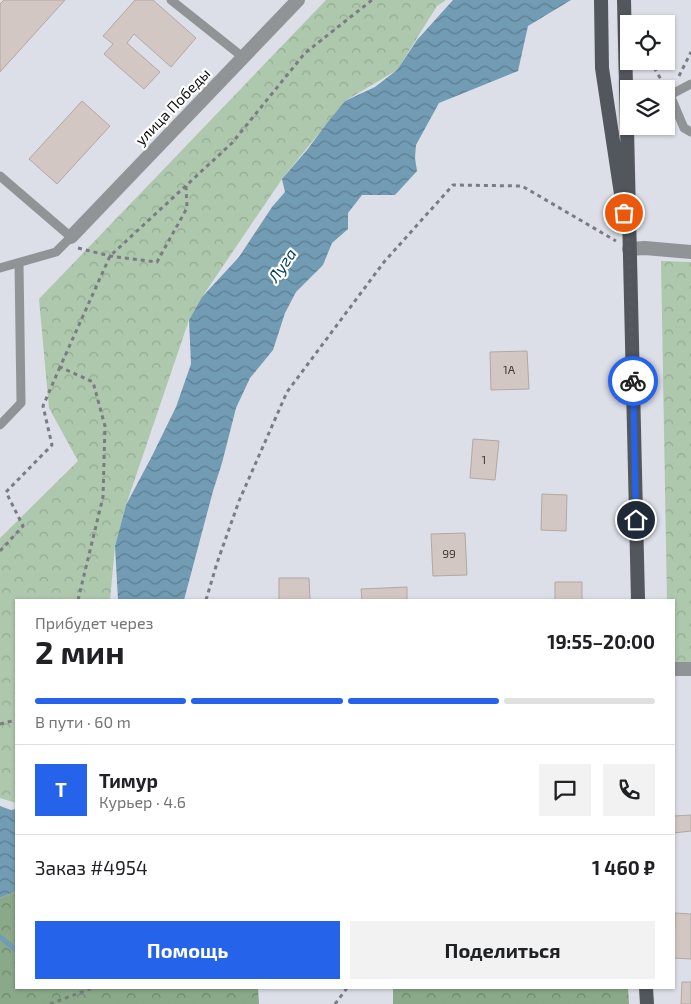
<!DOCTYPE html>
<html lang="ru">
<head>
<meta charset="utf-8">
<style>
	:root { --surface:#fff; --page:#f2f2f2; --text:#202124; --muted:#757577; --line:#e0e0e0; --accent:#2563eb }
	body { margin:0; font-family:"Exo 2",sans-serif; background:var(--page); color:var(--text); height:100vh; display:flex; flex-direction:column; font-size:19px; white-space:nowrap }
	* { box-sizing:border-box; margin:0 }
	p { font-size:16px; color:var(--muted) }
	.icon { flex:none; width:28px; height:28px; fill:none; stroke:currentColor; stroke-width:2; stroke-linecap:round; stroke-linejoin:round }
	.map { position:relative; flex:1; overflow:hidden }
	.drawer { position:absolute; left:15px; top:599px; width:660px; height:390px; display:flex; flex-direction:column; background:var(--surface); border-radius:0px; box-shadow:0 1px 4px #0004 }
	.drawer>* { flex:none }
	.controls { position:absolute; left:620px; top:15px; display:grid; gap:10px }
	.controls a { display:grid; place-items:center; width:55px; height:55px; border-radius:0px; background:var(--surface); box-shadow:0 1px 4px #0004; font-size:25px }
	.pin { position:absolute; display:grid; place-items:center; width:42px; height:42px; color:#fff; margin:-21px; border:2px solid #fff; border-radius:50%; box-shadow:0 1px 5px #0007 }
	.courier { position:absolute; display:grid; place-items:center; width:50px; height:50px; margin:-25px; border:4px solid #2563eb; border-radius:50%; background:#fff; color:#222; box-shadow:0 1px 6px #0007 }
	.overview em { font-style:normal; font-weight:700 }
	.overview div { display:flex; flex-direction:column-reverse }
	.overview { display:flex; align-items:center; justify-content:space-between; height:85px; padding:0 20px }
	h1 { font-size:32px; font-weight:700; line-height:38px }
	.bar { display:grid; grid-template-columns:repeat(4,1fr); gap:8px 5px; align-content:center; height:60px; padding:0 20px }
	.bar i { height:6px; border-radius:4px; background:var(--line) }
	.bar .active { background:var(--accent) }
	.bar p { grid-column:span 4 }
	.line { display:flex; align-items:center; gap:12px; padding:0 20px; border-top:1px solid var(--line) }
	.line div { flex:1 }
	.round { display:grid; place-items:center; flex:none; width:52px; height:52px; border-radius:0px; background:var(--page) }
	.button { display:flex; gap:10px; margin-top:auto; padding:10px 20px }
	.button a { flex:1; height:58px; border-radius:0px; background:var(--accent); color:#fff; font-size:20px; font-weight:700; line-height:58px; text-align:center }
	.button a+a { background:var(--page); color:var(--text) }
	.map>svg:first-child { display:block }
</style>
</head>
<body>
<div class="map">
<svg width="691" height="1004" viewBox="0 0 691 1004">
	<defs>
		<pattern id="forest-crowns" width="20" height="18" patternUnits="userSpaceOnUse" patternTransform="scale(1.25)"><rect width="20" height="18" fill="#89a989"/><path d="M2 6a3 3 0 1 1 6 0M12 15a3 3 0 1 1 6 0" fill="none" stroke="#6f886f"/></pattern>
		<pattern id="park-crowns" width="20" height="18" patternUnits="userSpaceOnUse" patternTransform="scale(1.25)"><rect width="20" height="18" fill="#adc8ac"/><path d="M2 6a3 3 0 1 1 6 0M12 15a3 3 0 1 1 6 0" fill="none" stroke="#94ab93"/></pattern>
		<pattern id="water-waves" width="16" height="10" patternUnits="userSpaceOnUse" patternTransform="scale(1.25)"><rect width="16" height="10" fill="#729cb4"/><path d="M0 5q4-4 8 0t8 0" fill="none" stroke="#5c7e91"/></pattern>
	</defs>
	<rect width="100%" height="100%" fill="#dcdee8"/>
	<!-- forest -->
	<path fill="url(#forest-crowns)" d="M 16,891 L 16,988 L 258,988 L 259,1004 L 0,1004 L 0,898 Z
		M 393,988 L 628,988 L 629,1004 L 393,1004 Z"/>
	<!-- park -->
	<path fill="url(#park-crowns)" d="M 326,0 L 446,0 L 437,6 L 397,70 L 345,101 L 282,179 L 202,297 L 189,320 L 126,505 L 115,546 L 110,600 L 16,600 L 16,803 L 0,798 L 0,538 L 78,461 L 49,408 L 39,299 Z
		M 661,261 L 691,262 L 691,663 L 674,663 L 674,600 L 667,600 Z"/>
	<!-- water -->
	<path fill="url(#water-waves)" d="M 453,0 L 571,0 L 528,26 L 518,71 L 439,103 L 416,145 L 415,158 L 417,171 L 395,195 L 362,195 L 348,213 L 348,229 L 332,243 L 323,265 L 296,292 L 285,313 L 273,350 L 250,378 L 236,408 L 222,463 L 213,491 L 184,600 L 118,600 L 115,546 L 126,505 L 152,456 L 176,407 L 191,364 L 189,320 L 202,297 L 239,257 L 272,207 L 285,192 L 282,179 L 307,150 L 327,123 L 345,101 L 375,87 L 397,70 L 417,40 Z
		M 0,806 L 11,810 L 16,809 L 16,891 L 0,898 Z"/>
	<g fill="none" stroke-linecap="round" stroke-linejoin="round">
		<!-- stream -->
		<path stroke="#729cb4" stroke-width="5" d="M 0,937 L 16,950"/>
	</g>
	<!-- building -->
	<path fill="#d2c7c3" stroke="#b2a8a3" d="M 4,0 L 65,0 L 0,72 L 0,4 Z
		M 135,0 L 153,0 L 196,38 L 171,67 L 134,34 L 127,43 L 160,72 L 144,89 L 104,54 L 113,44 L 103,36 Z
		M 82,101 L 110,126 L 57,184 L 29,159 Z
		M 527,351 L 529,389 L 491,390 L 490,352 Z
		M 473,439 L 499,441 L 495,480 L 470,478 Z
		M 542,494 L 567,495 L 566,531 L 541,530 Z
		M 465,533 L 467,575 L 433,576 L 431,534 Z
		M 279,578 L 309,578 L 310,600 L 279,600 Z
		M 555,582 L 582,582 L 582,600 L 555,600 Z
		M 407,587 L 407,600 L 362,600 L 361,589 Z
		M 691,815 L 691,831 L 674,833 L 674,816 Z
		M 675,913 L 691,914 L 691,959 L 674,958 Z
		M 682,982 L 691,982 L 691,1004 L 681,1004 Z"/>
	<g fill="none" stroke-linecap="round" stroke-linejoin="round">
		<!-- path -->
		<path stroke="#7b7c83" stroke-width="3" stroke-dasharray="4 4" stroke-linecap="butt" d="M 650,61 L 665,86
			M 679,76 L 691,52
			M 78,248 L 110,256 L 157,262 L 187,208 L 186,186
			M 0,551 L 23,526 L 6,492 L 52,445 L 43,406 L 60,367
			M 78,600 L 103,497 L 105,426 L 93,382 L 60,367 L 110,256 L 232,143 L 305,53 L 372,0
			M 206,600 L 217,563 L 239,501 L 287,392 L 384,262 L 453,185 L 522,186 L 616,241
			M 0,724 L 16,720
			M 50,1004 L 92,988
			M 335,1004 L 347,988"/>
		<!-- service -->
		<path stroke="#919497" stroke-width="9" d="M 171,0 L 244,58
			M 691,84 L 670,95 L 684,128 L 691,132
			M 0,176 L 71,237 L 56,252 L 0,268
			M 0,425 L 21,403 L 19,263"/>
		<!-- minor -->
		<path stroke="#919497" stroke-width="14" d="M 71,237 L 298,0
			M 629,249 L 645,248 L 691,252
			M 674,669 L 691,669"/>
		<!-- primary -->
		<path stroke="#52575d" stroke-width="14" d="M 601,0 L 602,68 L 621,194
			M 624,0 L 638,600
			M 646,988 L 647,1004"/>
	</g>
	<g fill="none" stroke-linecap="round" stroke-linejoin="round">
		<!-- done -->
		<path stroke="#58595f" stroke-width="5" stroke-dasharray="0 9" d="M 624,213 L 629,249 L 633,381"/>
		<!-- route -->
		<path stroke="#2563eb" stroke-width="6" d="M 633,381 L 636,520"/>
	</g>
	<g text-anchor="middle" stroke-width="4.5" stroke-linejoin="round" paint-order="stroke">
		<!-- number labels -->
		<g font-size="12" fill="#413f40">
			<text x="509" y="374">1А</text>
			<text x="484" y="464">1</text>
			<text x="449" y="558">99</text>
		</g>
		<!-- street labels -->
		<g font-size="15" fill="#111215" stroke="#fff">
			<text transform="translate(173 107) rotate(-46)" y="5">улица Победы</text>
		</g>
		<!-- water labels -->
		<g font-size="16" font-style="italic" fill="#013f57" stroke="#fff">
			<text transform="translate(282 265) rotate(-55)" y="6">Луга</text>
		</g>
	</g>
</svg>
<div class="controls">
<a><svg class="icon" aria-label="locate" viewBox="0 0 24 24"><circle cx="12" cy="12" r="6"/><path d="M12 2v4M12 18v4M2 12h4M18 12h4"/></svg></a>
<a><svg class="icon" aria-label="layers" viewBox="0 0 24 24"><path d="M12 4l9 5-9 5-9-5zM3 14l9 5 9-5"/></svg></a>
</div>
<div class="pin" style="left:624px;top:213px;background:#ea580c"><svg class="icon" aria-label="bag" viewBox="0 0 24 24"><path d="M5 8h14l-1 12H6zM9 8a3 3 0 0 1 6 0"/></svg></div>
<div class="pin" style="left:636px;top:520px;background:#1f2937"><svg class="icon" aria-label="home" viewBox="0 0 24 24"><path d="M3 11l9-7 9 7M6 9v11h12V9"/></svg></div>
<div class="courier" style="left:633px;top:381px"><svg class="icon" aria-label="bike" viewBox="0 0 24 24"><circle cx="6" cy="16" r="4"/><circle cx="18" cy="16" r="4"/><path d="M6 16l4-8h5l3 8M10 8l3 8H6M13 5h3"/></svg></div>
<section class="drawer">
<div class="overview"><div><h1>2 мин</h1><p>Прибудет через</p></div><em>19:55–20:00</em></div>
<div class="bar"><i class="active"></i><i class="active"></i><i class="active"></i><i></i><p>В пути · 60 m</p></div>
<div class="line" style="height:90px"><b class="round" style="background:var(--accent);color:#fff">Т</b><div><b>Тимур</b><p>Курьер · 4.6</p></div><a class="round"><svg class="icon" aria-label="chat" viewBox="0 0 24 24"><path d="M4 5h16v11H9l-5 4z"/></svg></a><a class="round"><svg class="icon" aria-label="phone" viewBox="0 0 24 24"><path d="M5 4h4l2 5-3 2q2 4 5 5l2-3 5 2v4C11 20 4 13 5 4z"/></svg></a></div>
<div class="line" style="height:65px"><div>Заказ #4954</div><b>1 460 ₽</b></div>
<div class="button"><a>Помощь</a><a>Поделиться</a></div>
</section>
</div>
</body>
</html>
